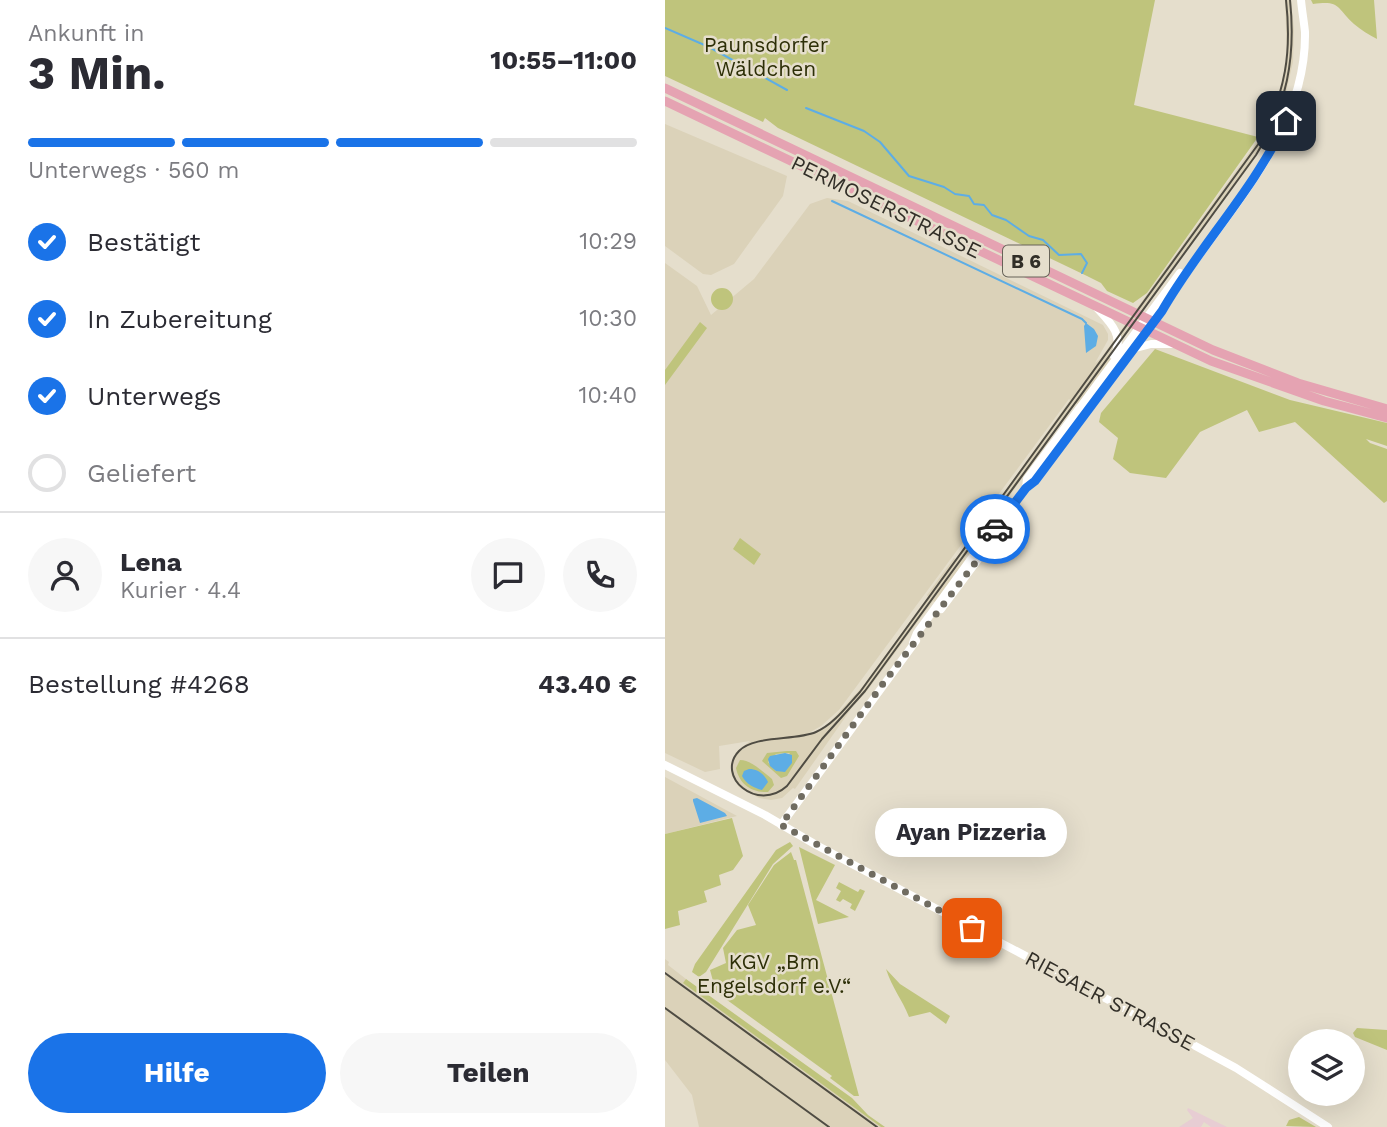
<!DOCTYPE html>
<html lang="de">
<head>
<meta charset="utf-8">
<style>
	:root { --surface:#fff; --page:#f7f7f7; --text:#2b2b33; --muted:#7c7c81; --line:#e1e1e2; --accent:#1a73e8 }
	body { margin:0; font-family:"Work Sans",sans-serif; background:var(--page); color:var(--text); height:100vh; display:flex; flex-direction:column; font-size:26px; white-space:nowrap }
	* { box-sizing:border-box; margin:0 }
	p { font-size:23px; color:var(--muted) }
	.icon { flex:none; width:38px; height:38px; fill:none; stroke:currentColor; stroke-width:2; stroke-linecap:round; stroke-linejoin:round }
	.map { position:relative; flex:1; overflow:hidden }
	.side { display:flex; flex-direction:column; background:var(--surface); width:665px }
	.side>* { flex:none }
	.buttons { position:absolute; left:623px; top:1029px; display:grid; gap:14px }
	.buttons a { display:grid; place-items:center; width:77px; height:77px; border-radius:50%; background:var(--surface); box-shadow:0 7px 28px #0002; font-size:35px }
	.pin { position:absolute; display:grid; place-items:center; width:60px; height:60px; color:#fff; margin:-30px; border-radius:14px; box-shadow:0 4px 10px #0006 }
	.courier { position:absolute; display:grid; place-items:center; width:70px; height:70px; margin:-35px; border:5px solid #1a73e8; border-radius:50%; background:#fff; color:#222; box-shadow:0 2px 9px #0007 }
	.bubble { position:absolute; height:49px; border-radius:24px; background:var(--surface); box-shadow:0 7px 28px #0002; font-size:23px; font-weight:700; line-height:49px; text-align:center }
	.headline em { font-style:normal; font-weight:700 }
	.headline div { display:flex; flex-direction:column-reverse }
	.headline { display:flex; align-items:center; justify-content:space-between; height:119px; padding:0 28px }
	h1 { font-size:46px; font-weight:700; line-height:52px }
	.bar { display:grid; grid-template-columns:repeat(4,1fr); gap:10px 7px; align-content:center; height:84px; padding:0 28px }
	.bar i { height:9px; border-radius:5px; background:var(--line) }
	.bar .selected { background:var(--accent) }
	.bar p { grid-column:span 4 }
	.line { display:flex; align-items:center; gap:18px; padding:0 28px; border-top:2px solid var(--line) }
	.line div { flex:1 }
	.round { display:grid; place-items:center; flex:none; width:74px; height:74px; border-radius:37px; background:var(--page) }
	ol { padding:0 28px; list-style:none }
	li { display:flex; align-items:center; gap:21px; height:77px }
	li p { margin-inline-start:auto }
	li .icon { padding:7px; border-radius:50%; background:var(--accent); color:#fff; stroke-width:4 }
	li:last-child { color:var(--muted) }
	li i { width:38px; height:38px; border:4px solid var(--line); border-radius:50% }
	.primary-button { display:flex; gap:14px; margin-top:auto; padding:14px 28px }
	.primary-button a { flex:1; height:80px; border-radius:42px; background:var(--accent); color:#fff; font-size:28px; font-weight:700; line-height:80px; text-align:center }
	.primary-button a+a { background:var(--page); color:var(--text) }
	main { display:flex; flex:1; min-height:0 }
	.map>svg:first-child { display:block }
</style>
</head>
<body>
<main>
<section class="side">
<div class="headline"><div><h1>3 Min.</h1><p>Ankunft in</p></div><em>10:55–11:00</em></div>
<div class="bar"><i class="selected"></i><i class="selected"></i><i class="selected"></i><i></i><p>Unterwegs · 560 m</p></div>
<ol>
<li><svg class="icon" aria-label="check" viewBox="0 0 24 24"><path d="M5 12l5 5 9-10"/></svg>Bestätigt<p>10:29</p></li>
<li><svg class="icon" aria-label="check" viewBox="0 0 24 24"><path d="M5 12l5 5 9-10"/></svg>In Zubereitung<p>10:30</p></li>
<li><svg class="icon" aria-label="check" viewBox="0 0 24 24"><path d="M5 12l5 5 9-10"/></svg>Unterwegs<p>10:40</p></li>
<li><i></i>Geliefert</li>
</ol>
<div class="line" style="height:126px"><a class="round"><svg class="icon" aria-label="person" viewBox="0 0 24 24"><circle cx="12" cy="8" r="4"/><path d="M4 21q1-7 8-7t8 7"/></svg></a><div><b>Lena</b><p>Kurier · 4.4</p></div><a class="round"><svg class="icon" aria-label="chat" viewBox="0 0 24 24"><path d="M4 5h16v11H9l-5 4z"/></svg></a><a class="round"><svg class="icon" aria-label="phone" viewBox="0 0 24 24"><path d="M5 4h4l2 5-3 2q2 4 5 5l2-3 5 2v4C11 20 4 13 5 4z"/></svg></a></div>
<div class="line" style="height:91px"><div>Bestellung #4268</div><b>43.40 €</b></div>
<div class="primary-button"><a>Hilfe</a><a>Teilen</a></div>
</section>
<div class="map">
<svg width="722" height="1127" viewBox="0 0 722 1127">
	<rect width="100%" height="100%" fill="#e5decc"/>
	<!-- built -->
	<path fill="#dbd2b9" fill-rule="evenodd" d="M 620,0 L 626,0 L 629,29 L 628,62 L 619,101 L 603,137 L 447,353 L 444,358 L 446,359 L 416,400 L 413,405 L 411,403 L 300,558 L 303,561 L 272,603 L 268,601 L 202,691 L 186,709 L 130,789 L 128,788 L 117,798 L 106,800 L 94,798 L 74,787 L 66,774 L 66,764 L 71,752 L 85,741 L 54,746 L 55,769 L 40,772 L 0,753 L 0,263 L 32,286 L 46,315 L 89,279 L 145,204 L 162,198 L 183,201 L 438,325 L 443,334 L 443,340 L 430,363 L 436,358 L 597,135 L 614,97 L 622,57 ZM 404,399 L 405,400 L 333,501 L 291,559 L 289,558 L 262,595 L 263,597 L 198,686 L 162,725 L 154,731 L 142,734 L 156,726 L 174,710 Z
		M 0,124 L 122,176 L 118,196 L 69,264 L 46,275 L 38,274 L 0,246 Z
		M 0,777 L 72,816 L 0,834 Z
		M 0,959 L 4,962 L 3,965 L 21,979 L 19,983 L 216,1127 L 34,1127 L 27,1095 L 0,1060 Z"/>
	<!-- education -->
	<path fill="#e7cdd3" d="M 523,1108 L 562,1127 L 546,1127 L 539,1122 L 536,1127 L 514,1127 L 528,1118 L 522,1110 Z"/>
	<!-- green -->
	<path fill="#bfc47c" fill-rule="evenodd" d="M 0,0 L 490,0 L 469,105 L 593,137 L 482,293 L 468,303 L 442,291 L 436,283 L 422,276 L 113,128 L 100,118 L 98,122 L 0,76 Z
		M 646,0 L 709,0 L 712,39 C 704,35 696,30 689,24 C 671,7 675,0 648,4 Z
		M46 299a11 11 0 1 1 22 0a11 11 0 1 1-22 0Z
		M 35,322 L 42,328 L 0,385 L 0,370 Z
		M 490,349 L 625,400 L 722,423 L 722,446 L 701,439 L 705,443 L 722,449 L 722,501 L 719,503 L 630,422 L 594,432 L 582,410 L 535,432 L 501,478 L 465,473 L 448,459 L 453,438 L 434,422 L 436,413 Z
		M 75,538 L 96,554 L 89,565 L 68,549 Z
		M 122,751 L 131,751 L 134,756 L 122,776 L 116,778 L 97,761 L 102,753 ZM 120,753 L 125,753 L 111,771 L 103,762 L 111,754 Z
		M 75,760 C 86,760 98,772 107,779 L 109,785 L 103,792 C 87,793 74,784 71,768 Z
		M 67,818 L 78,856 L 68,870 L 54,875 L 56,885 L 39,891 L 42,902 L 13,911 L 15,925 L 0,929 L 0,834 Z
		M 125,842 L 128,846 L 108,864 L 41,972 L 34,977 L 27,972 L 30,964 L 111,850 Z
		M 134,847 L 170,865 L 151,900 L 184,917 L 153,924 Z
		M 126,852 L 129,860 L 131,860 L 194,1096 L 189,1096 L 165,1078 L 167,1076 L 51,992 L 45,970 L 61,963 L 58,948 L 72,930 L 91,925 L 83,905 L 109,865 Z
		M 174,882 L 193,892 L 195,889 L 200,891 L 190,911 L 185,908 L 187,904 L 178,899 L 175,902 L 171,900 L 176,891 L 171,888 Z
		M 221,969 L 235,984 L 285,1016 L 281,1024 L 265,1012 L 244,1017 C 237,999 227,988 221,969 Z
		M 21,979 L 187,1098 L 203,1115 L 220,1127 L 216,1127 L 18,983 Z
		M 692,1028 L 722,1030 L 722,1050 L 690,1037 L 688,1033 Z
		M 634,1117 L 651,1127 L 621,1126 L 624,1120 Z"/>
	<!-- water -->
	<path fill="#5dade5" d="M 421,323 L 429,329 L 433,336 L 431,346 L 421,353 L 419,326 Z
		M 120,753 L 127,755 L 127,763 L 120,772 L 111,771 L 105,766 L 103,759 L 105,756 Z
		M 84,769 C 93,769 99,774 103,782 L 97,790 C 89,788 81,784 77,776 L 79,771 Z
		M 32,798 L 60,813 L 62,816 L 35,823 L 28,801 L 28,799 Z"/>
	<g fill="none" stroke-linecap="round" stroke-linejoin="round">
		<!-- stream -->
		<path stroke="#5dade5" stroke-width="2" d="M 0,28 L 44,47 L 122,90
			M 141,108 L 199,131 L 215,142 L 244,176 L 279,187 L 290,194 L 304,196 L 309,204 L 319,205 L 327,215 L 341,220 L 364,236 L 378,240 L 394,255 L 416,254 L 422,263 L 417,273
			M 167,201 L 417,319 L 421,323"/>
		<!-- secondary -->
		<path stroke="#fff" stroke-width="8" d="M 432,308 C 445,322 460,336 449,356
			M 467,349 L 486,344 L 507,344
			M 361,488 L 362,479 L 515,273
			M 276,609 L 317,554 L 320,545
			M 248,643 L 252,633 L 311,552 L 320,543 L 361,488 L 370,481 L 497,311 C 548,223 642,142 640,32 C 639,22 637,11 636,0
			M 0,765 L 100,815 L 153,846 L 523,1042 L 571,1068 L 663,1127
			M 116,825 L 251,641"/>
		<!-- primary -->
		<path stroke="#e5a3b2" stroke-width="9" d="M 0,88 L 548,350 L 633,383 L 722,409
			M 0,101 L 546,361 L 659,401 L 722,418"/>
		<!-- tram -->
		<path stroke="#4f4c43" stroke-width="2" d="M 621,0 C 627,54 620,90 597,139 L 195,692 C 182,706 169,724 151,732 C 130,741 89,735 74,751 C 50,776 92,813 122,786 L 157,739 L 200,691 L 591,155 C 622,106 631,57 625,0"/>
		<!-- rail -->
		<path stroke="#4f4c43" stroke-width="2" d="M 0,973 L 212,1127
			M 0,1008 L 164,1127"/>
	</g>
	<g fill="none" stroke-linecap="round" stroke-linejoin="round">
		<!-- done -->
		<path stroke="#706c61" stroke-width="7" stroke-dasharray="0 12.6" d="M 307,928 L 116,825 L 217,685 L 317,554 L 320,543 L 330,529"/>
		<!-- route -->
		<path stroke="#1a73e8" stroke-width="9" d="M 330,529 L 361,488 L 370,481 L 497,311 C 535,245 589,190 621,121"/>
	</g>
	<g text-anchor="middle" stroke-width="5" stroke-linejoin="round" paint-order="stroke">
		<!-- shield labels -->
		<rect fill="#e5decc" stroke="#676358" stroke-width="2" x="338" y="245.5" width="46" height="31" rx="5"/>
		<g font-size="19" font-weight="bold" fill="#312e27">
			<text x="361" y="268">B 6</text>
		</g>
		<!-- park labels -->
		<g font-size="21" fill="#2d2f07" stroke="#e5decc">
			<text x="101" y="52">Paunsdorfer<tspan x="101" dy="24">Wäldchen</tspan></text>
			<text x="109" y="969">KGV „Bm<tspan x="109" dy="24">Engelsdorf e.V.“</tspan></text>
		</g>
		<!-- street labels -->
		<g font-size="21" fill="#312e27" stroke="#e5decc">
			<text transform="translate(221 207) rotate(26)" y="7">PERMOSERSTRASSE</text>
			<text transform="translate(445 1001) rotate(28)" y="7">RIESAER STRASSE</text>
		</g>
	</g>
</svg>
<div class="buttons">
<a><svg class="icon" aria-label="layers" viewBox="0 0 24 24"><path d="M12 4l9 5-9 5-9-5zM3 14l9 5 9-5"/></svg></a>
</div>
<div class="pin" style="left:307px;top:928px;background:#ea580c"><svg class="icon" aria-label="bag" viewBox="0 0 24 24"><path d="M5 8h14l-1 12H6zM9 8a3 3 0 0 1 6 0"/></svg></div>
<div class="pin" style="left:621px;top:121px;background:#1f2937"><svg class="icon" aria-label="home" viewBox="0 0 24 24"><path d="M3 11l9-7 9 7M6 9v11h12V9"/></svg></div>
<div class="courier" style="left:330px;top:529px"><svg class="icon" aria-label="car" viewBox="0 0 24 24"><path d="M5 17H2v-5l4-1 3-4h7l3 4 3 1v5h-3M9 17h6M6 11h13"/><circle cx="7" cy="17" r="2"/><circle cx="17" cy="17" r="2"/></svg></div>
<div class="bubble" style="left:210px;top:808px;width:192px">Ayan Pizzeria</div>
</div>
</main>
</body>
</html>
